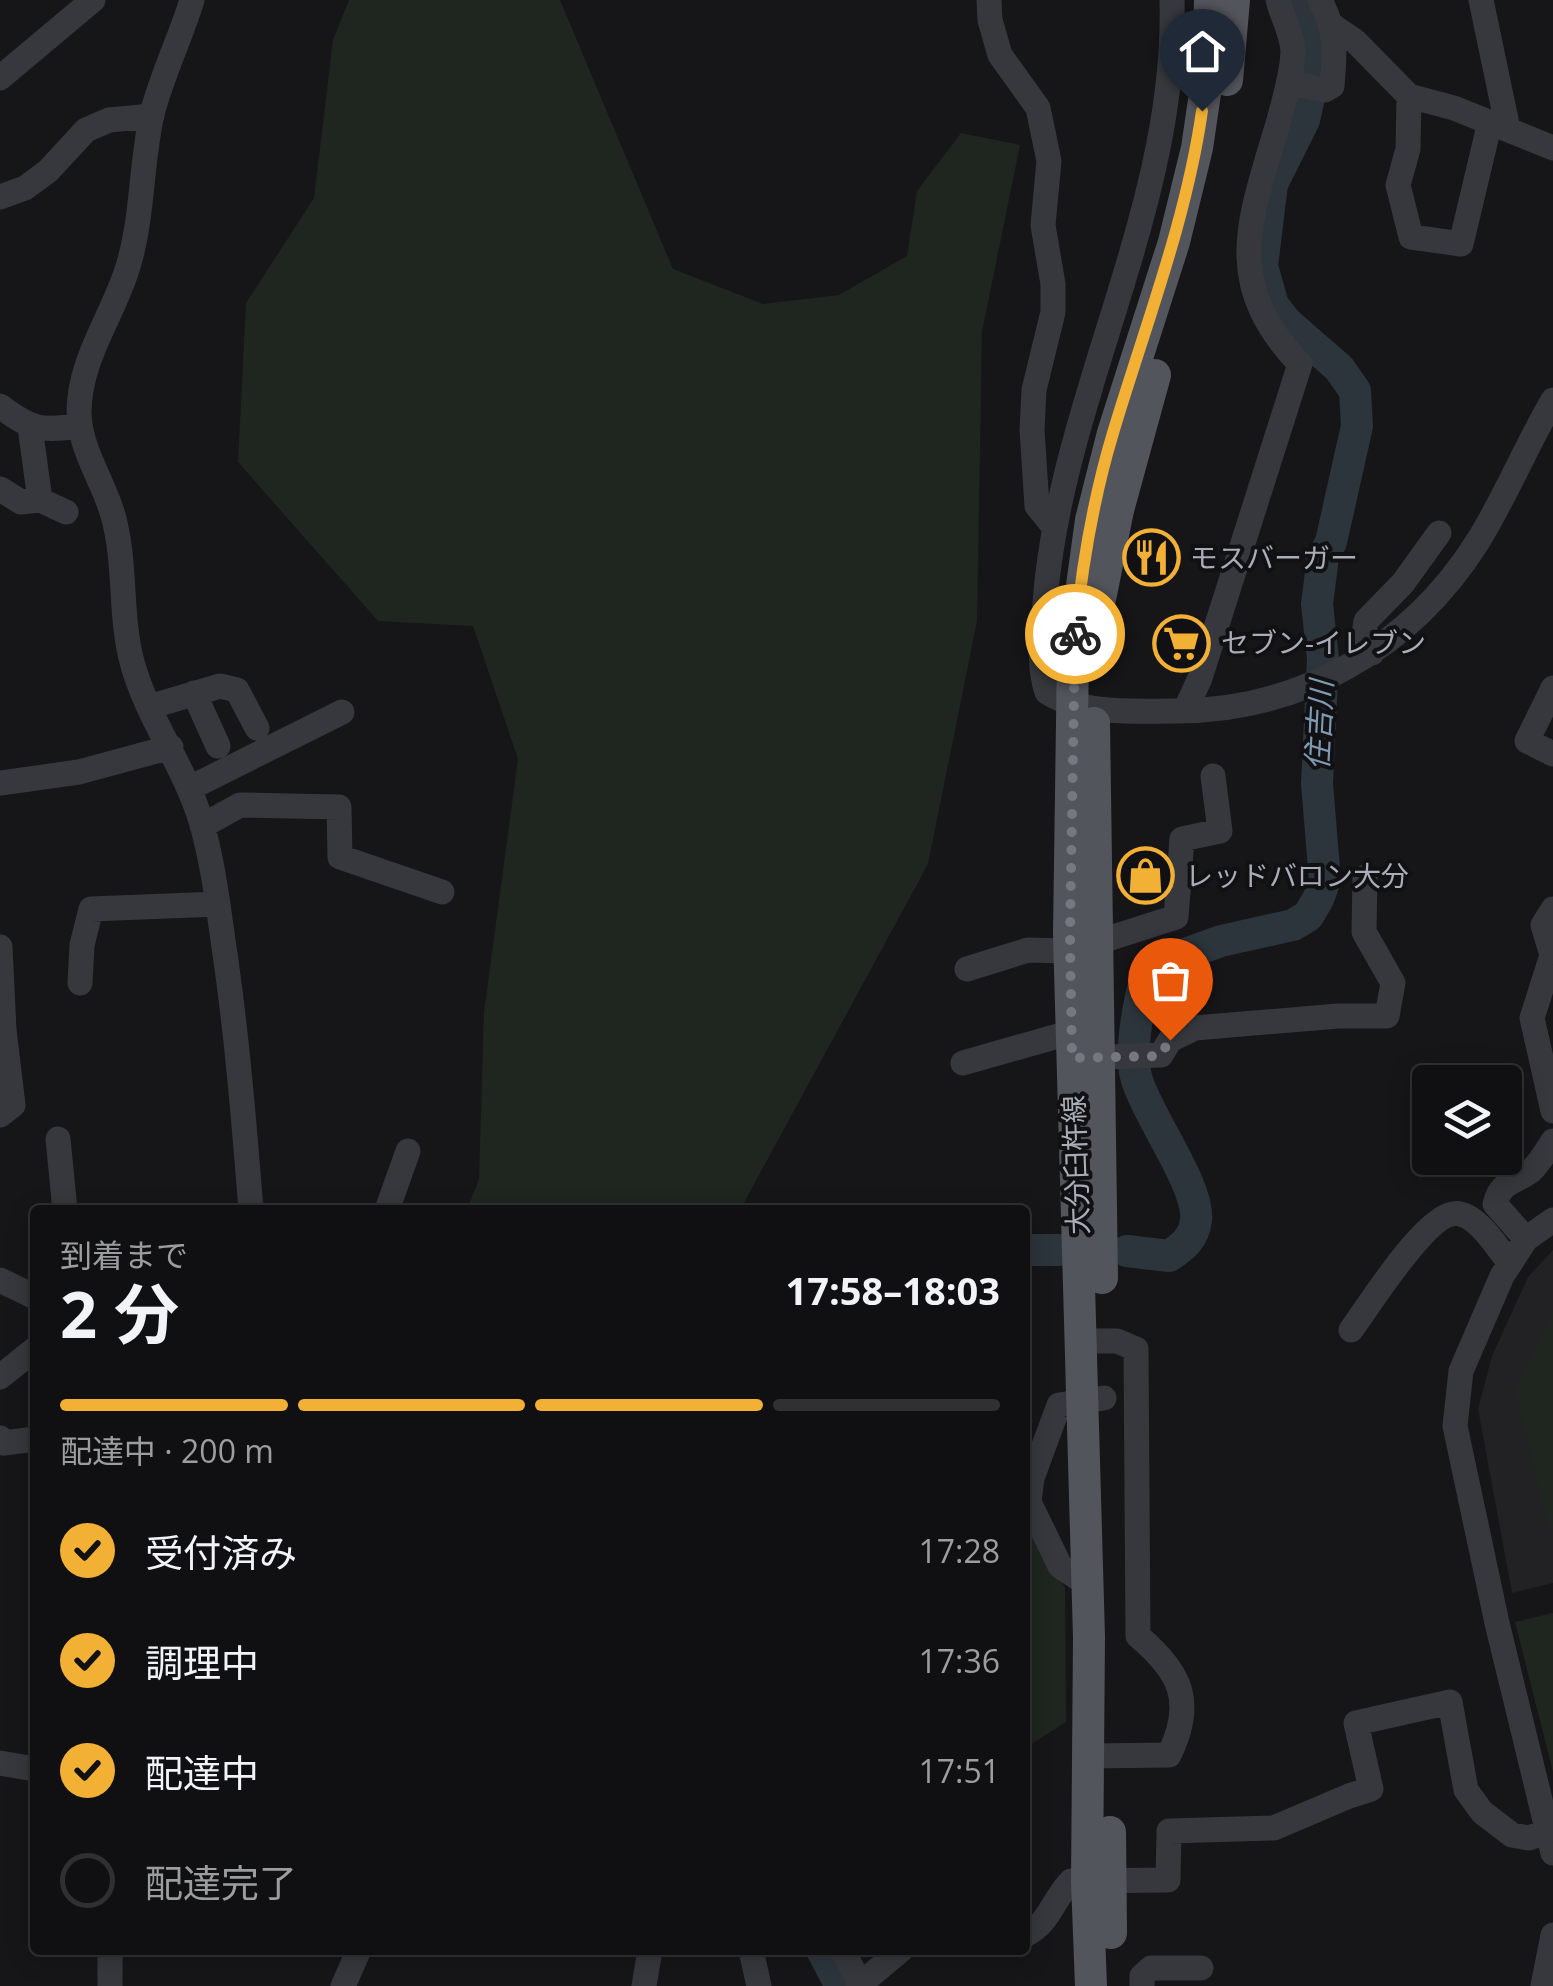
<!DOCTYPE html>
<html lang="ja">
<head>
<meta charset="utf-8">
<style>
	:root { --surface:#101012; --page:#1e1e20; --text:#f1f3f6; --muted:#9c9d9f; --line:#303032; --accent:#f2b134 }
	body { margin:0; font-family:"Open Sans","Noto Sans JP",sans-serif; background:var(--page); color:var(--text); height:100vh; display:flex; flex-direction:column; font-size:38px; white-space:nowrap }
	* { box-sizing:border-box; margin:0 }
	p { font-size:32px; color:var(--muted) }
	.icon { flex:none; width:55px; height:55px; fill:none; stroke:currentColor; stroke-width:2; stroke-linecap:round; stroke-linejoin:round }
	.map { position:relative; flex:1; overflow:hidden }
	.details { position:absolute; left:30px; top:1205px; width:1000px; height:750px; display:flex; flex-direction:column; background:var(--surface); border-radius:10px; box-shadow:0 5px 25px #0003,0 0 0 2px var(--line) }
	.details>* { flex:none }
	.controls { position:absolute; left:1412px; top:1065px; display:grid; gap:20px }
	.controls a { display:grid; place-items:center; width:110px; height:110px; border-radius:10px; background:var(--surface); box-shadow:0 5px 25px #0003,0 0 0 2px var(--line); font-size:50px }
	.pin { position:absolute; display:grid; place-items:center; width:85px; height:85px; color:#fff; margin:-102px -42px; border-radius:50% 50% 50% 0; rotate:-45deg; box-shadow:0 0 10px #0007 }
	.pin .icon { rotate:45deg }
	.courier { position:absolute; display:grid; place-items:center; width:100px; height:100px; margin:-50px; border:8px solid #f2b134; border-radius:50%; background:#fff; color:#222; box-shadow:0 2px 12px #0007 }
	.head em { font-style:normal; font-weight:700 }
	.head div { display:flex; flex-direction:column-reverse }
	.head { display:flex; align-items:center; justify-content:space-between; height:170px; padding:0 30px }
	h1 { font-size:65px; font-weight:700; line-height:75px }
	.bar { display:grid; grid-template-columns:repeat(4,1fr); gap:15px 10px; align-content:center; height:120px; padding:0 30px }
	.bar i { height:12px; border-radius:8px; background:var(--line) }
	.bar .selected { background:var(--accent) }
	.bar p { grid-column:span 4 }
	ol { padding:0 30px; list-style:none }
	li { display:flex; align-items:center; gap:30px; height:110px }
	li p { margin-inline-start:auto }
	li .icon { padding:10px; border-radius:50%; background:var(--accent); color:#111; stroke-width:4 }
	li:last-child { color:var(--muted) }
	li i { width:55px; height:55px; border:5px solid var(--line); border-radius:50% }
	.map>svg:first-child { display:block }
</style>
</head>
<body>
<div class="map">
<svg width="1553" height="1986" viewBox="0 0 1553 1986">
	<rect width="100%" height="100%" fill="#161618"/>
	<!-- built -->
	<path fill="#222225" d="M 1553,1250 L 1553,1583 L 1512,1593 L 1478,1409 L 1492,1356 L 1528,1277 Z"/>
	<!-- green -->
	<path fill="#1e261f" d="M 349,0 L 560,0 L 673,269 L 763,304 L 839,295 L 907,256 L 917,191 L 961,133 L 1020,145 L 982,332 L 977,621 L 928,864 L 740,1210 L 467,1210 L 479,1179 L 484,1012 L 518,759 L 473,626 L 378,621 L 238,462 L 246,303 L 314,198 L 333,40 Z
		M 1553,1311 L 1553,1530 L 1549,1532 L 1515,1388 Z
		M 1025,1512 L 1065,1588 L 1066,1722 L 1025,1748 Z
		M 1553,1613 L 1553,1772 L 1515,1622 Z"/>
	<g fill="none" stroke-linecap="round" stroke-linejoin="round">
		<!-- river -->
		<path stroke="#2c353c" stroke-width="32" d="M 1025,1250 L 1058,1250
			M 1127,1251 L 1169,1256 C 1183,1247 1194,1238 1196,1220 C 1200,1187 1148,1117 1137,1080 C 1128,1052 1140,995 1149,967 L 1221,941 L 1293,925 L 1308,916 L 1318,899 L 1325,880 L 1317,784 L 1323,659 L 1317,604 L 1323,557 L 1331,542 L 1357,426 L 1355,391 L 1339,368 L 1286,322 L 1273,305 L 1262,266 L 1272,184 L 1304,120 L 1316,66 L 1317,42 L 1299,0
			M 822,1950 L 841,1986"/>
		<!-- minor -->
		<path stroke="#37383d" stroke-width="25" d="M 192,0 C 180,39 162,75 152,114 C 141,163 143,215 129,263 C 115,314 79,357 79,413 C 80,449 102,479 112,512 C 127,561 119,613 132,662 C 147,718 184,765 201,821 C 213,862 218,905 224,947 C 237,1035 244,1122 251,1210
			M 989,0 L 990,20 L 1000,55 L 1038,108 L 1049,161 L 1043,225 L 1053,284 L 1053,312 L 1034,390 L 1032,430 L 1037,506 L 1054,527
			M 1172,0 C 1178,209 1061,396 1045,602 C 1043,631 1037,664 1047,692 C 1082,715 1133,711 1173,711 C 1299,712 1411,648 1478,541 C 1506,496 1526,446 1553,400
			M 1481,0 L 1508,129
			M 1333,26 L 1355,41 L 1409,96 L 1408,149 L 1398,185 L 1411,237 L 1461,244 L 1490,122
			M 0,78 L 93,0
			M 1289,83 L 1325,90 L 1332,86 C 1335,50 1337,33 1320,0
			M 1409,96 L 1454,108 L 1553,148
			M 0,197 L 25,188 L 48,171 L 86,130 L 109,120 L 152,116
			M 0,406 C 32,430 40,431 80,426
			M 0,489 L 21,502 L 40,500 L 30,427
			M 40,500 L 66,512
			M 1372,653 L 1364,635 L 1366,621 L 1403,583 L 1439,533
			M 1553,688 L 1527,741 L 1553,754
			M 194,693 L 218,746
			M 149,707 L 220,686 L 237,690 L 257,728
			M 1185,711 L 1200,678 L 1300,364 C 1220,281 1251,217 1279,120 C 1285,97 1292,75 1293,52 C 1293,36 1282,16 1278,0
			M 0,783 L 79,772 L 171,747
			M 190,788 L 342,712
			M 202,826 L 240,805 L 339,807 L 340,857 L 442,892
			M 0,947 L 4,1030 L 13,1105 L 0,1115
			M 1551,952 L 1543,925 L 1553,909
			M 1553,952 L 1532,1018 L 1553,1111
			M 967,969 L 1028,950 L 1070,951 L 1176,917 L 1182,839 L 1220,831 L 1213,776
			M 80,983 L 82,945 L 91,909 L 218,904
			M 1080,1058 L 1161,1055 L 1170,1040 L 1195,1028 L 1338,1016 L 1387,1016 L 1393,983 L 1364,932 L 1365,877
			M 963,1063 L 1072,1032
			M 58,1139 L 65,1210
			M 387,1210 L 408,1151
			M 1553,1220 L 1526,1239 L 1502,1276 L 1461,1371 L 1455,1426 L 1497,1623 L 1553,1853
			M 1526,1239 L 1495,1204 C 1501,1180 1516,1183 1532,1170 C 1540,1162 1547,1150 1553,1141
			M 0,1280 L 35,1297
			M 1351,1330 C 1369,1306 1430,1206 1460,1214 C 1480,1218 1497,1248 1510,1263
			M 1082,1341 L 1117,1341 L 1136,1349 L 1138,1636 C 1181,1672 1195,1702 1169,1755 L 1089,1756
			M 0,1377 L 35,1349
			M 0,1438 L 4,1443 L 35,1439
			M 1025,1502 L 1029,1502 L 1032,1478 L 1059,1405 L 1104,1398
			M 1029,1502 L 1060,1566 L 1087,1584
			M 0,1763 L 35,1769
			M 1025,1935 C 1050,1923 1053,1899 1071,1881 L 1168,1880 L 1169,1831 L 1274,1828 L 1349,1796 L 1371,1789 L 1356,1723 L 1450,1702 L 1466,1790 L 1482,1812 L 1512,1835 L 1529,1838 L 1548,1831
			M 751,1950 L 759,1986
			M 842,1950 L 862,1986
			M 110,1986 L 110,1950
			M 343,1986 L 359,1950
			M 644,1986 L 650,1950
			M 858,1986 L 901,1950
			M 1142,1986 L 1142,1976 L 1151,1968 L 1201,1968
			M 1543,1986 L 1553,1935"/>
		<!-- major -->
		<path stroke="#53555c" stroke-width="32" d="M 1227,80 L 1234,0
			M 1100,599 L 1118,510 L 1155,375
			M 1094,723 L 1102,1278
			M 1110,1832 L 1111,1933
			M 1091,1986 L 1087,1882 L 1089,1637 L 1069,935 L 1073,652 L 1091,520 L 1113,433 L 1174,242 L 1197,148 L 1208,73 L 1210,0"/>
	</g>
	<g fill="none" stroke-linecap="round" stroke-linejoin="round">
		<!-- done -->
		<path stroke="#757880" stroke-width="10" stroke-dasharray="0 18" d="M 1075,634 L 1070,935 L 1072,1058 L 1160,1056 L 1170,1040"/>
		<!-- route -->
		<path stroke="#f2b134" stroke-width="12" d="M 1075,634 C 1082,566 1093,499 1113,433 C 1145,326 1186,222 1202,111"/>
	</g>
	<!-- icons -->
	<defs>
		<symbol id="restaurant-ring" viewBox="-11 -11 22 22"><circle r="9.5" fill="#111113" stroke="#f2b134" stroke-width="1.5"/><path d="M-5-6h1v4h1v-4h1v4h1v-4h1v5L-1.5 .5V6h-2V.5L-5-1ZM5-6V6H3V1.5H1.5Q1.5-4 5-6Z" fill="#f2b134"/></symbol>
		<symbol id="supermarket-ring" viewBox="-11 -11 22 22"><circle r="9.5" fill="#111113" stroke="#f2b134" stroke-width="1.5"/><path d="M-6-5.5h2.5l.6 2H6L4.5 2H-2.5L-4.4-4H-6ZM-1.5 3.2a1.3 1.3 0 1 0 .1 0ZM3 3.2a1.3 1.3 0 1 0 .1 0Z" fill="#f2b134"/></symbol>
		<symbol id="shop-ring" viewBox="-11 -11 22 22"><circle r="9.5" fill="#111113" stroke="#f2b134" stroke-width="1.5"/><path d="M-5-2.5h2.3a2.7 3.5 0 0 1 5.4 0H5L5.5 6h-11ZM-1.5-2.5h3a1.5 2.3 0 0 0-3 0Z" fill="#f2b134"/></symbol>
	</defs>
	<g fill-rule="evenodd">
		<use href="#restaurant-ring" x="1120" y="526" width="63" height="63"/>
		<use href="#supermarket-ring" x="1150" y="612" width="63" height="63"/>
		<use href="#shop-ring" x="1114" y="844" width="63" height="63"/>
	</g>
	<g text-anchor="middle" stroke-width="8" stroke-linejoin="round" paint-order="stroke">
		<!-- poi labels -->
		<g font-size="28" fill="#a8adb8" stroke="#111113" text-anchor="start">
			<text x="1190" y="568">モスバーガー</text>
			<text x="1221" y="653">セブン-イレブン</text>
			<text x="1185" y="886">レッドバロン大分</text>
		</g>
		<!-- street labels -->
		<g font-size="28" fill="#a8adb8" stroke="#111113">
			<text transform="translate(1076 1165) rotate(-92)" y="10">大分臼杵線</text>
		</g>
		<!-- water labels -->
		<g font-size="30" font-style="italic" fill="#7f9bb3" stroke="#111113">
			<text transform="translate(1320 725) rotate(-87)" y="10">住吉川</text>
		</g>
	</g>
</svg>
<div class="controls">
<a><svg class="icon" aria-label="layers" viewBox="0 0 24 24"><path d="M12 4l9 5-9 5-9-5zM3 14l9 5 9-5"/></svg></a>
</div>
<div class="pin" style="left:1170px;top:1040px;background:#ea580c"><svg class="icon" aria-label="bag" viewBox="0 0 24 24"><path d="M5 8h14l-1 12H6zM9 8a3 3 0 0 1 6 0"/></svg></div>
<div class="pin" style="left:1202px;top:111px;background:#1f2937"><svg class="icon" aria-label="home" viewBox="0 0 24 24"><path d="M3 11l9-7 9 7M6 9v11h12V9"/></svg></div>
<div class="courier" style="left:1075px;top:634px"><svg class="icon" aria-label="bike" viewBox="0 0 24 24"><circle cx="6" cy="16" r="4"/><circle cx="18" cy="16" r="4"/><path d="M6 16l4-8h5l3 8M10 8l3 8H6M13 5h3"/></svg></div>
<section class="details">
<div class="head"><div><h1>2 分</h1><p>到着まで</p></div><em>17:58–18:03</em></div>
<div class="bar"><i class="selected"></i><i class="selected"></i><i class="selected"></i><i></i><p>配達中 · 200 m</p></div>
<ol>
<li><svg class="icon" aria-label="check" viewBox="0 0 24 24"><path d="M5 12l5 5 9-10"/></svg>受付済み<p>17:28</p></li>
<li><svg class="icon" aria-label="check" viewBox="0 0 24 24"><path d="M5 12l5 5 9-10"/></svg>調理中<p>17:36</p></li>
<li><svg class="icon" aria-label="check" viewBox="0 0 24 24"><path d="M5 12l5 5 9-10"/></svg>配達中<p>17:51</p></li>
<li><i></i>配達完了</li>
</ol>
</section>
</div>
</body>
</html>
